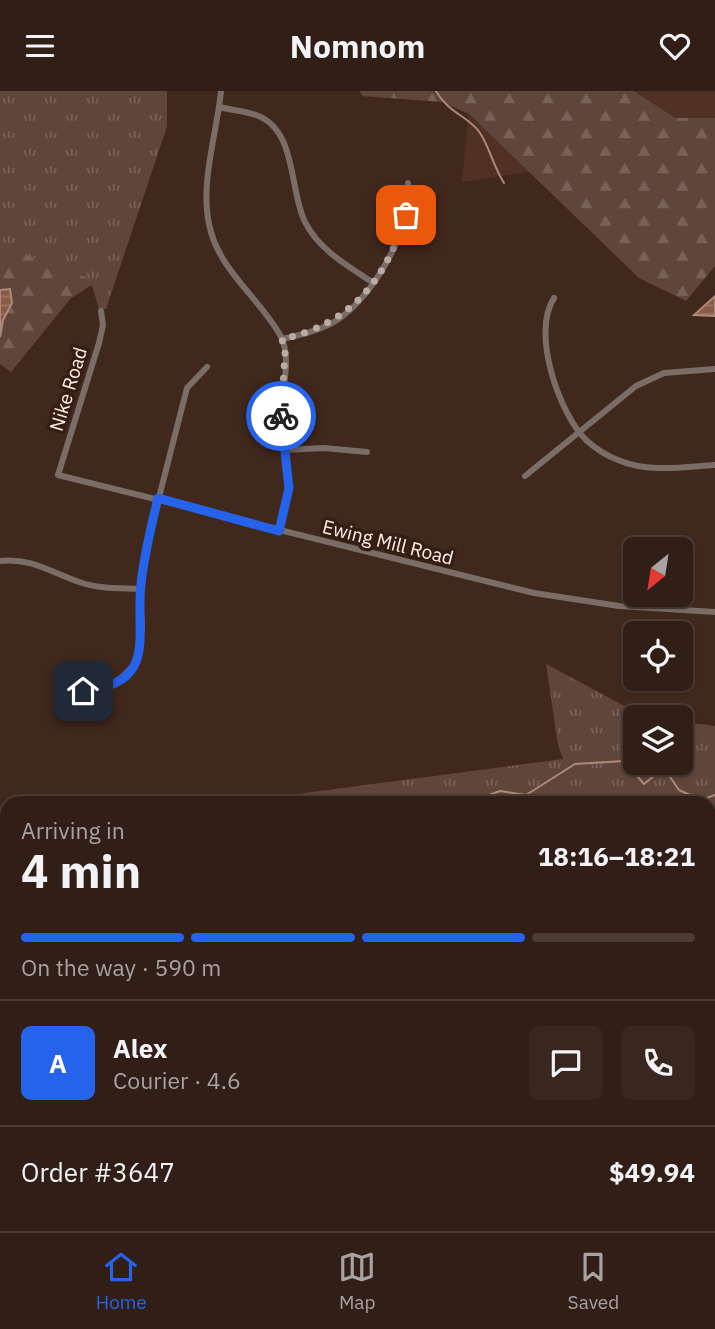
<!DOCTYPE html>
<html lang="en">
<head>
<meta charset="utf-8">
<style>
	:root { --surface:#311e16; --page:#39271f; --text:#f1f3f6; --muted:#a8a2a1; --line:#4c3c35; --accent:#2563eb }
	body { margin:0; font-family:"IBM Plex Sans",sans-serif; background:var(--page); color:var(--text); height:100vh; display:flex; flex-direction:column; font-size:26px; white-space:nowrap }
	* { box-sizing:border-box; margin:0 }
	p { font-size:23px; color:var(--muted) }
	.icon { flex:none; width:38px; height:38px; fill:none; stroke:currentColor; stroke-width:2; stroke-linecap:round; stroke-linejoin:round }
	.map { position:relative; flex:1; overflow:hidden }
	.panel { position:absolute; left:0px; top:705px; width:716px; height:436px; display:flex; flex-direction:column; background:var(--surface); border-radius:21px 21px 0 0; box-shadow:0 2px 5px #0004,0 0 0 2px var(--line) }
	.panel>* { flex:none }
	.needle { width:46px; rotate:210deg }
	.fabs { position:absolute; left:623px; top:446px; display:grid; gap:14px }
	.fabs a { display:grid; place-items:center; width:70px; height:70px; border-radius:10px; background:var(--surface); box-shadow:0 2px 5px #0004,0 0 0 2px var(--line); font-size:35px }
	.pin { position:absolute; display:grid; place-items:center; width:60px; height:60px; color:#fff; margin:-30px; border-radius:14px; box-shadow:0 4px 10px #0006 }
	.courier { position:absolute; display:grid; place-items:center; width:70px; height:70px; margin:-35px; border:5px solid #2563eb; border-radius:50%; background:#fff; color:#222; box-shadow:0 2px 9px #0007 }
	.head em { font-style:normal; font-weight:700 }
	.head div { display:flex; flex-direction:column-reverse }
	.head { display:flex; align-items:center; justify-content:space-between; height:119px; padding:0 21px }
	h1 { font-size:46px; font-weight:700; line-height:52px }
	.bar { display:grid; grid-template-columns:repeat(4,1fr); gap:10px 7px; align-content:center; height:84px; padding:0 21px }
	.bar i { height:9px; border-radius:5px; background:var(--line) }
	.bar .selected { background:var(--accent) }
	.bar p { grid-column:span 4 }
	.line { display:flex; align-items:center; gap:18px; padding:0 21px; border-top:2px solid var(--line) }
	.line div { flex:1 }
	.round { display:grid; place-items:center; flex:none; width:74px; height:74px; border-radius:10px; background:var(--page) }
	header { display:flex; justify-content:space-between; align-items:center; height:91px; padding:0 21px; background:var(--surface); font-size:32px; font-weight:700 }
	.tab-bar { display:flex; justify-content:space-around; align-items:center; height:98px; border-top:2px solid var(--line); background:var(--surface); font-size:19px; color:var(--muted) }
	.tab-bar a { display:grid; justify-items:center; gap:4px }
	.tab-bar .selected { color:var(--accent) }
	.map>svg:first-child { display:block }
</style>
</head>
<body>
<header><svg class="icon" aria-label="menu" viewBox="0 0 24 24"><path d="M4 6h16M4 12h16M4 18h16"/></svg>Nomnom<svg class="icon" aria-label="heart" viewBox="0 0 24 24"><path d="M12 20l-8-8c-3-5 5-10 8-4 3-6 11-1 8 4z"/></svg></header>
<div class="map">
<svg width="715" height="1140" viewBox="0 0 715 1140">
	<defs>
		<pattern id="forest-firs" width="22" height="20" patternUnits="userSpaceOnUse" patternTransform="scale(1.75)"><rect width="22" height="20" fill="#60463a"/><path d="M5 1l3.5 6h-7zM16 11l3.5 6h-7z" fill="#786157"/></pattern>
		<pattern id="park-tufts" width="24" height="20" patternUnits="userSpaceOnUse" patternTransform="scale(1.75)"><rect width="24" height="20" fill="#60463a"/><path d="M3 7l-1-3M5 7V3M7 7l1-3M15 17l-1-3M17 17v-4M19 17l1-3" fill="none" stroke="#786157"/></pattern>
		<pattern id="water-rules" width="6" height="5" patternUnits="userSpaceOnUse" patternTransform="scale(1.75)"><rect width="6" height="5" fill="#8a5c47"/><path d="M0 2.5h6" fill="none" stroke="#9c7462"/></pattern>
	</defs>
	<rect width="100%" height="100%" fill="#41281d"/>
	<!-- built -->
	<path fill="#503123" d="M 471,0 L 715,0 L 715,52 L 462,91 Z"/>
	<!-- forest -->
	<path fill="url(#forest-firs)" d="M 0,0 L 167,0 L 167,35 L 119,177 L 71,207 L 11,281 L 0,273 Z
		M 360,0 L 634,0 L 675,27 L 715,27 L 715,175 L 686,210 L 639,187 L 469,23 L 442,11 L 362,5 Z
		M 0,858 L 7,865 L 7,1134 L 71,1134 L 68,1140 L 0,1140 Z"/>
	<!-- park -->
	<path fill="url(#park-tufts)" d="M 0,0 L 167,0 L 167,35 L 106,218 L 99,218 L 90,188 L 0,154 Z
		M 546,573 L 645,626 L 635,626 L 635,672 L 681,672 L 681,631 L 715,635 L 715,1140 L 349,1140 L 347,1134 L 709,1134 L 709,712 L 250,712 L 252,709 L 563,668 L 558,654 Z
		M 0,728 L 7,732 L 7,795 L 0,790 Z"/>
	<!-- pitch -->
	<path fill="#60463a" d="M 709,944 L 715,949 L 715,1000 L 709,1008 Z"/>
	<!-- water -->
	<path fill="url(#water-rules)" stroke="#ad8978" stroke-width="2" d="M 10,198 L 12,212 L 3,229 L 0,246 L 0,199 Z
		M 715,205 L 715,225 L 694,224 Z"/>
	<g fill="none" stroke-linecap="round" stroke-linejoin="round">
		<!-- stream -->
		<path stroke="#ad8978" stroke-width="2" d="M 436,0 C 448,22 470,26 480,42 C 490,57 493,75 504,92
			M 339,712 L 361,706 L 428,712
			M 467,712 L 500,700 L 526,704 L 575,673 L 624,670 L 644,693 L 664,677 L 679,699 L 701,709 L 715,704
			M 0,781 L 7,791
			M 365,1134 L 367,1140"/>
		<!-- minor -->
		<path stroke="#7a6d68" stroke-width="6" d="M 221,0 C 217,42 200,91 209,133 C 218,179 258,205 280,244 C 294,268 279,308 280,334 C 281,356 291,376 288,398 C 287,412 281,426 279,440
			M 219,16 C 231,19 245,20 256,24 C 297,38 289,99 305,131 C 319,159 348,175 372,191
			M 554,207 C 531,242 559,322 586,349 C 595,357 607,365 618,369 C 648,382 683,376 715,374
			M 101,220 L 103,234 L 99,252 L 58,384 L 534,502 L 619,515 L 715,521
			M 282,248 C 300,244 318,240 334,231 C 372,209 415,134 408,92
			M 284,359 L 324,357 L 367,361
			M 525,385 L 636,295 L 664,282 L 715,278
			M 0,470 C 30,466 52,482 79,491 C 99,498 120,497 140,498
			M 62,604 L 114,594 L 135,573 L 142,538 L 140,498 L 145,461 L 187,297 L 207,276
			M 95,1140 L 99,1134
			M 291,1140 L 292,1134"/>
	</g>
	<g fill="none" stroke-linecap="round" stroke-linejoin="round">
		<!-- done -->
		<path stroke="#bcaba3" stroke-width="7" stroke-dasharray="0 12.6" d="M 281,325 L 285,262 L 282,248 C 351,233 385,190 406,124"/>
		<!-- route -->
		<path stroke="#2563eb" stroke-width="9" d="M 83,600 C 159,592 135,546 141,493 C 144,464 151,436 158,407 L 279,440 L 289,397 L 281,325"/>
	</g>
	<g text-anchor="middle" stroke-width="7" stroke-linejoin="round" paint-order="stroke">
		<!-- street labels -->
		<g font-size="19" fill="#fef1eb" stroke="#361e14">
			<text transform="translate(68 298) rotate(-73)" y="7">Nike Road</text>
			<text transform="translate(388 451) rotate(14)" y="7">Ewing Mill Road</text>
		</g>
	</g>
</svg>
<div class="fabs">
<a><svg class="needle" viewBox="-14 -14 28 28"><path d="M0-13l5 13h-10z" fill="#e53935"/><path d="M0 13l5-13h-10z" fill="#a8a2a1"/></svg></a>
<a><svg class="icon" aria-label="locate" viewBox="0 0 24 24"><circle cx="12" cy="12" r="6"/><path d="M12 2v4M12 18v4M2 12h4M18 12h4"/></svg></a>
<a><svg class="icon" aria-label="layers" viewBox="0 0 24 24"><path d="M12 4l9 5-9 5-9-5zM3 14l9 5 9-5"/></svg></a>
</div>
<div class="pin" style="left:406px;top:124px;background:#ea580c"><svg class="icon" aria-label="bag" viewBox="0 0 24 24"><path d="M5 8h14l-1 12H6zM9 8a3 3 0 0 1 6 0"/></svg></div>
<div class="pin" style="left:83px;top:600px;background:#1f2937"><svg class="icon" aria-label="home" viewBox="0 0 24 24"><path d="M3 11l9-7 9 7M6 9v11h12V9"/></svg></div>
<div class="courier" style="left:281px;top:325px"><svg class="icon" aria-label="bike" viewBox="0 0 24 24"><circle cx="6" cy="16" r="4"/><circle cx="18" cy="16" r="4"/><path d="M6 16l4-8h5l3 8M10 8l3 8H6M13 5h3"/></svg></div>
<section class="panel">
<div class="head"><div><h1>4 min</h1><p>Arriving in</p></div><em>18:16–18:21</em></div>
<div class="bar"><i class="selected"></i><i class="selected"></i><i class="selected"></i><i></i><p>On the way · 590 m</p></div>
<div class="line" style="height:126px"><b class="round" style="background:var(--accent);color:#fff">A</b><div><b>Alex</b><p>Courier · 4.6</p></div><a class="round"><svg class="icon" aria-label="chat" viewBox="0 0 24 24"><path d="M4 5h16v11H9l-5 4z"/></svg></a><a class="round"><svg class="icon" aria-label="phone" viewBox="0 0 24 24"><path d="M5 4h4l2 5-3 2q2 4 5 5l2-3 5 2v4C11 20 4 13 5 4z"/></svg></a></div>
<div class="line" style="height:91px"><div>Order #3647</div><b>$49.94</b></div>
</section>
</div>
<nav class="tab-bar">
<a class="selected"><svg class="icon" aria-label="home" viewBox="0 0 24 24"><path d="M3 11l9-7 9 7M6 9v11h12V9"/></svg>Home</a>
<a><svg class="icon" aria-label="map" viewBox="0 0 24 24"><path d="M3 6l6-2 6 2 6-2v14l-6 2-6-2-6 2zM9 4v14M15 6v14"/></svg>Map</a>
<a><svg class="icon" aria-label="saved" viewBox="0 0 24 24"><path d="M7 4h10v16l-5-4-5 4z"/></svg>Saved</a>
</nav>
</body>
</html>
